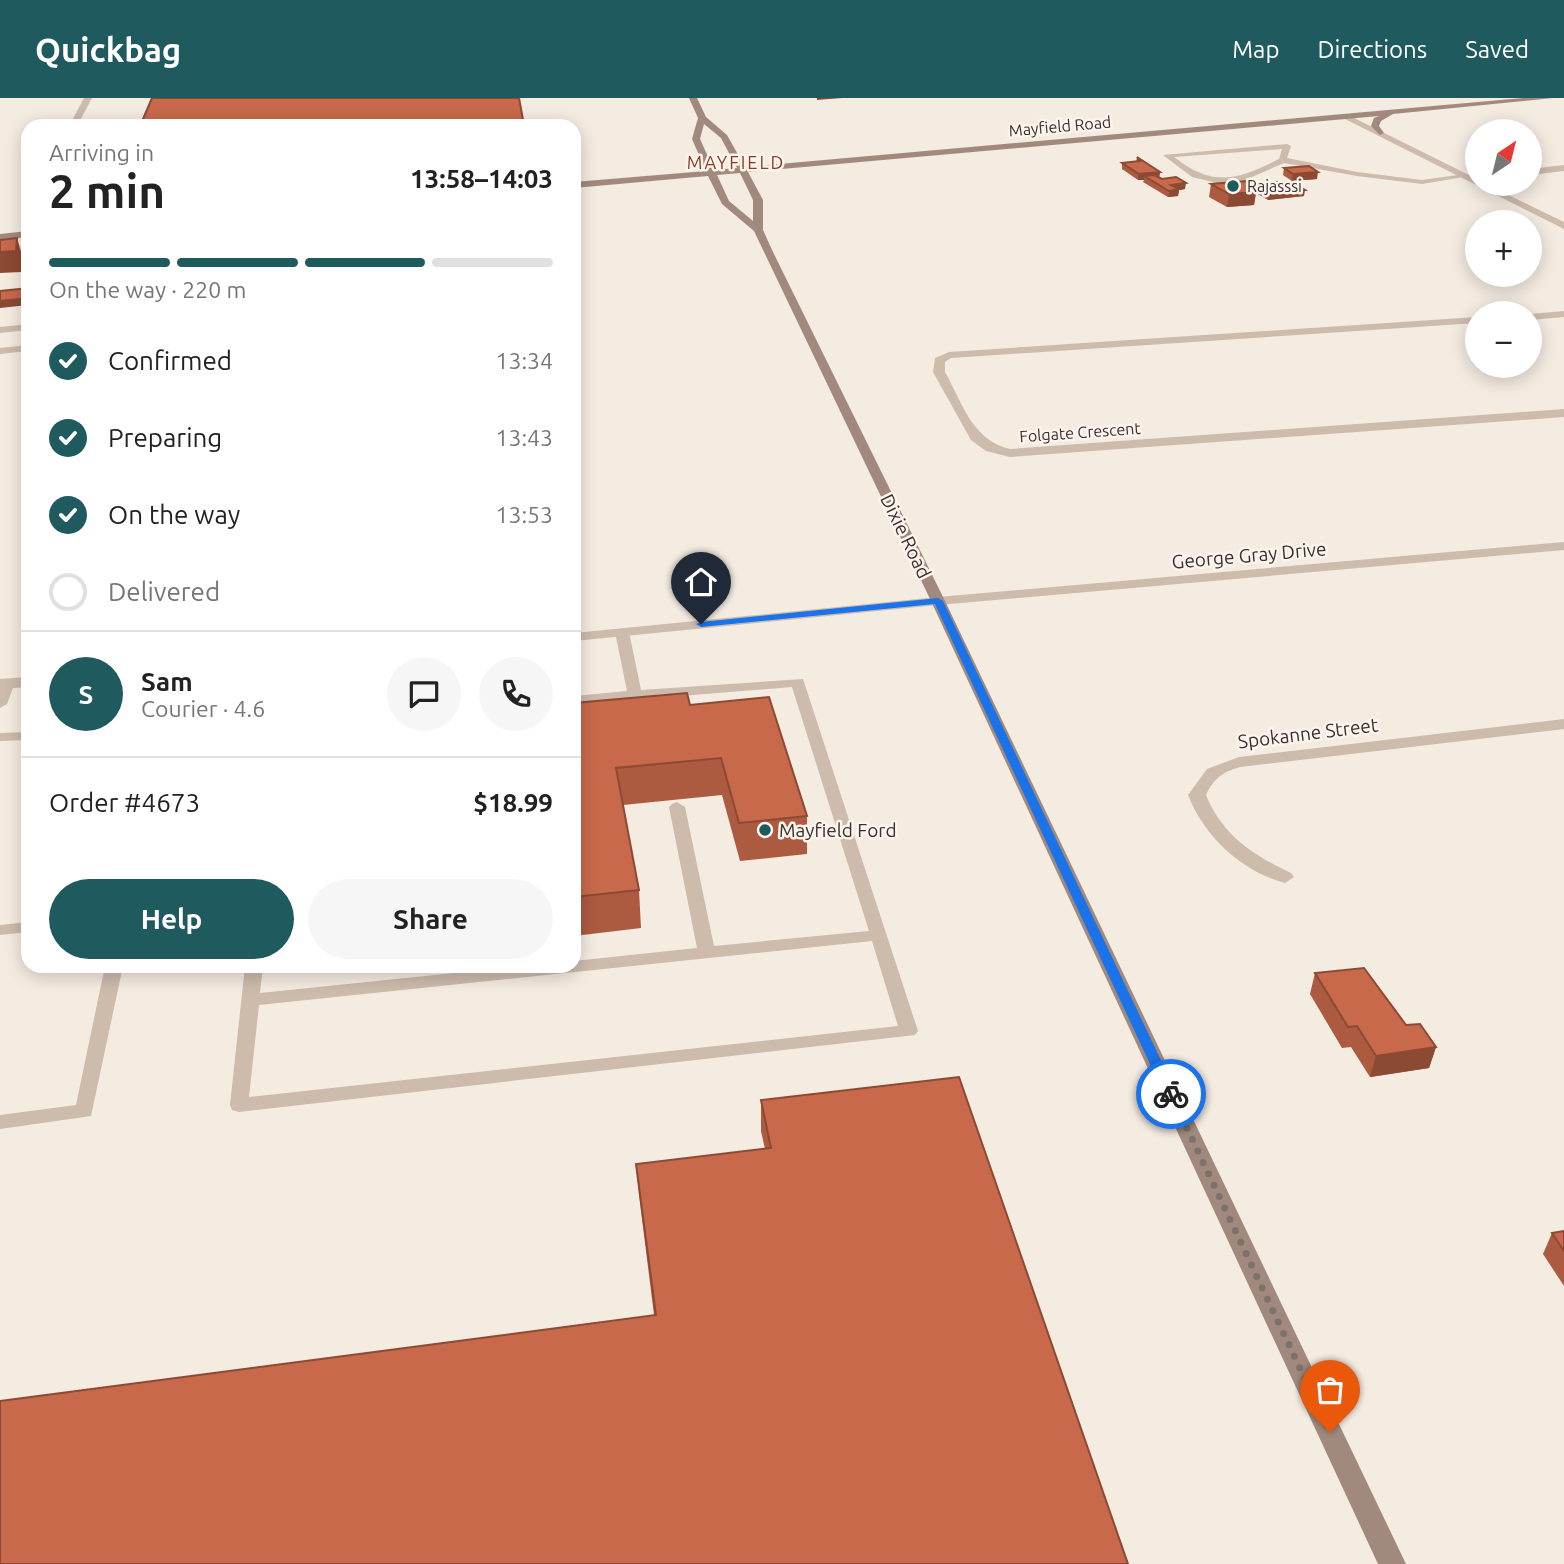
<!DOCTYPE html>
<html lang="en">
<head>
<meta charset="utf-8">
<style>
	:root { --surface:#fff; --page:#f6f6f6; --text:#222; --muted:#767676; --line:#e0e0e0; --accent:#1f5a5e }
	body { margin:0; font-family:Ubuntu,sans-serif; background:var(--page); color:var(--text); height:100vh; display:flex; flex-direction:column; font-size:26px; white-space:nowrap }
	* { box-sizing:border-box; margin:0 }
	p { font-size:23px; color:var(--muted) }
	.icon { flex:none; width:38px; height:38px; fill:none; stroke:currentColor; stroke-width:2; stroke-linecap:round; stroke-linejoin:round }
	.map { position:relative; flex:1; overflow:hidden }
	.sheet { position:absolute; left:21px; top:21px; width:560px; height:854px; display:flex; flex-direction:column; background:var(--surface); border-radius:21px; box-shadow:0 4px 18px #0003 }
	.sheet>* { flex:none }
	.needle { width:46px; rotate:35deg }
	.tools { position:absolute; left:1465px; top:21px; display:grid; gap:14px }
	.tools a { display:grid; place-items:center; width:77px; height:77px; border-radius:50%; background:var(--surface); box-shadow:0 4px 18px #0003; font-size:35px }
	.pin { position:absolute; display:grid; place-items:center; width:60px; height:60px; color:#fff; margin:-72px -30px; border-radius:50% 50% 50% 0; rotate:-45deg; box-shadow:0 0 7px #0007 }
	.pin .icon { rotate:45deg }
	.courier { position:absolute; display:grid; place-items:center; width:70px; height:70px; margin:-35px; border:5px solid #1a73e8; border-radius:50%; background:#fff; color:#222; box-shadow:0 2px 9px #0007 }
	.overview em { font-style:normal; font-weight:700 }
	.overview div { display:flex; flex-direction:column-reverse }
	.overview { display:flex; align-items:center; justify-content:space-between; height:119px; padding:0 28px }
	h1 { font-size:46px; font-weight:700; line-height:52px }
	.bar { display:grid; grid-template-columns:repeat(4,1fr); gap:10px 7px; align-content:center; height:84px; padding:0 28px }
	.bar i { height:9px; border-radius:5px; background:var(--line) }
	.bar .active { background:var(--accent) }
	.bar p { grid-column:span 4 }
	.line { display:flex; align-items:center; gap:18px; padding:0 28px; border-top:2px solid var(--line) }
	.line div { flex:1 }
	.round { display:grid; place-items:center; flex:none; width:74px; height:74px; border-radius:37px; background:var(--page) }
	ol { padding:0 28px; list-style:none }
	li { display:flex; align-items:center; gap:21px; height:77px }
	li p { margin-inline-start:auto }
	li .icon { padding:7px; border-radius:50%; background:var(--accent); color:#fff; stroke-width:4 }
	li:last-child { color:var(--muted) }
	li i { width:38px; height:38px; border:4px solid var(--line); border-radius:50% }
	.cta { display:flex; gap:14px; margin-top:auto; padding:14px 28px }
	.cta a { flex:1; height:80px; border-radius:42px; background:var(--accent); color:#fff; font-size:28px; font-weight:700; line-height:80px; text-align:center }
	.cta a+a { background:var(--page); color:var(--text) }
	header { display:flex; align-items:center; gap:42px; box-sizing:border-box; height:98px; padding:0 35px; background:var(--accent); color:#fff }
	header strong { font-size:33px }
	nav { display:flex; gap:38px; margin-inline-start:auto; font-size:24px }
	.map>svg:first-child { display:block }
</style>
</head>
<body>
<header>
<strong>Quickbag</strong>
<nav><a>Map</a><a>Directions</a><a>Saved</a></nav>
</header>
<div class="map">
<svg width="1564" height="1466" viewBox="0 0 1564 1466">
	<rect width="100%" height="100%" fill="#f4ebe1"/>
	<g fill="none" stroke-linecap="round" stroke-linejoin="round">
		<!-- service -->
		<path fill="#cdbbac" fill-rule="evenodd" d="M 84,0 L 92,0 L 77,28 L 69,28 Z
			M 1287,46 L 1291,48 L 1287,60 L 1357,74 L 1422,82 L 1465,76 L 1469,78 L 1422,86 L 1357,78 L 1284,65 L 1245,82 L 1221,86 L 1192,79 L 1163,57 ZM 1282,51 L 1279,61 C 1237,82 1214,90 1174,59 Z
			M 28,226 L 28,232 L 0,235 L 0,229 Z
			M 28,247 L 28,253 L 0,256 L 0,250 Z
			M 622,530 L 629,534 L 641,592 L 803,581 L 918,933 L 915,937 L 239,1014 L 232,1012 L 230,1007 L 245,868 L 263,868 L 260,895 L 523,868 L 574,868 L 574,863 L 697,850 L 669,709 L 672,706 L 677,704 L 685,709 L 714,848 L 869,833 L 792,589 L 643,601 L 644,607 L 637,611 L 632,610 L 629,602 L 574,606 L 574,598 L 627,593 L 615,534 ZM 872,843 L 898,928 L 249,999 L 259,907 Z
			M 8,581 L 15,585 L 7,606 L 0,610 L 0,588 L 3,582 Z
			M 28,634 L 28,642 L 0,643 L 0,635 Z
			M 28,824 L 28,834 L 0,837 L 0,827 Z
			M 105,868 L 123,868 L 91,1018 L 0,1031 L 0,1017 L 76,1007 Z"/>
		<!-- minor -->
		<path fill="#cdbbac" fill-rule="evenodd" d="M 1348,17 L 1477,81 L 1477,86 L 1486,86 L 1564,124 L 1564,131 L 1345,21 Z
			M 1564,67 L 1564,73 L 1530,77 L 1530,71 Z
			M 1564,213 L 1564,219 L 1530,222 L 1530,216 Z
			M 1477,219 L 1477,225 L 951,260 L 945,264 L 945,274 C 963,306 972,342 1010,351 L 1564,311 L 1564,319 L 1010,359 L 986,353 L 971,342 L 933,274 L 935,260 L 949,254 Z
			M 1564,444 L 1564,452 L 938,507 L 574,543 L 574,535 L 938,499 Z
			M 28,579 L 28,589 L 0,591 L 0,581 Z
			M 1564,621 L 1564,631 L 1240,669 C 1223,674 1214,680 1206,697 C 1222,737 1253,757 1291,775 L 1294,779 L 1285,785 C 1241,773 1204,738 1188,697 L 1207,671 L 1239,659 Z"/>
		<!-- secondary -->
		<path fill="#a18a7d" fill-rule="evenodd" d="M 689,0 L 697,0 L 706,19 L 727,37 L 745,69 L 1523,0 L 1553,0 L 1393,16 L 1381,23 L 1379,28 L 1384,35 L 1380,37 L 1371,28 L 1374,20 L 1379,18 L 748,74 L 763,102 L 763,132 L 773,154 L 945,503 L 1406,1466 L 1378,1466 L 931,503 L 754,133 L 722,106 L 708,78 L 574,90 L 574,84 L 706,73 L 692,41 L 698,20 ZM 704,26 L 721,40 L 737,70 L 714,72 L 700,41 ZM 740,75 L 753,102 L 753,123 L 729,103 L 717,77 Z
			M 28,133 L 28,139 L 0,142 L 0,136 Z"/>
	</g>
	<!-- wall -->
	<path fill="#ac5a40" d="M 1137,59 L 1160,74 L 1159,80 L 1185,91 L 1179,92 L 1178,98 L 1168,99 L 1143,84 L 1144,82 L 1138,82 L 1122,71 L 1122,65 L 1136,64 Z
		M 1284,70 L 1317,81 L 1292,83 L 1283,77 Z
		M 1211,86 L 1253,87 L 1253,86 L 1304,98 L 1268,102 L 1256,95 L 1254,107 L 1227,109 L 1209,99 Z
		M 574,605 L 690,607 L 807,718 L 807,756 L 740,763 L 722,697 L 623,707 L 639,792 L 641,830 L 574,838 Z
		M 1315,875 L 1406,927 L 1436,949 L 1429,970 L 1370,979 L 1351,949 L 1342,950 L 1310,896 Z
		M 761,1002 L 1128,1466 L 654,1217 L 639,1097 L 636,1066 L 765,1051 L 761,1033 Z
		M 1564,1133 L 1564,1188 L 1543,1156 L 1552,1135 Z"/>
	<!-- shaded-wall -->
	<path fill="#8c4a34" d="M 817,0 L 842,0 L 817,2 Z
		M 1160,74 L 1159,80 L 1144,78 L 1144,82 L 1138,82 L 1139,76 Z
		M 1318,74 L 1317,81 L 1292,83 L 1293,76 Z
		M 1186,85 L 1185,91 L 1179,92 L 1178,98 L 1168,99 L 1171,87 Z
		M 1248,89 L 1256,89 L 1255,94 L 1256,94 L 1254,107 L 1227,109 L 1229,96 Z
		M 1305,92 L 1304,98 L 1268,102 L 1269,95 Z
		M 17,140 L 23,160 L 21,174 L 0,175 L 0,154 Z
		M 28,200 L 28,207 L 0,210 L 0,203 Z
		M 1436,949 L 1429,970 L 1370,979 L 1376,958 Z"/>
	<!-- building -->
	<path fill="#c8694b" stroke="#8c4a34" stroke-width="2" d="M 152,0 L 519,0 L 524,27 L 140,28 Z
		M 1137,59 L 1160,74 L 1139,76 L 1122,65 L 1140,63 Z
		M 1309,68 L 1318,74 L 1293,76 L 1284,70 Z
		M 1154,77 L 1162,81 L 1176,79 L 1186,85 L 1171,87 L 1179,91 L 1169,93 L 1144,78 Z
		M 1246,83 L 1256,89 L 1248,89 L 1256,94 L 1229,96 L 1211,86 Z
		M 1272,84 L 1292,84 L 1305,92 L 1269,95 L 1253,86 Z
		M 17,140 L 16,153 L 0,154 L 0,142 Z
		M 28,190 L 28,200 L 0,203 L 0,193 Z
		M 687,595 L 690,607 L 769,599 L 807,718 L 739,725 L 721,660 L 616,670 L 639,792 L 574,799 L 574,605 Z
		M 1364,870 L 1406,927 L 1420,926 L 1436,949 L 1376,958 L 1357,928 L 1348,929 L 1315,875 Z
		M 959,979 L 1128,1466 L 0,1466 L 0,1303 L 656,1217 L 636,1066 L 771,1050 L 761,1002 Z
		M 1564,1133 L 1564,1153 L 1552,1135 Z"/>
	<!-- route -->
	<path fill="#1a73e8" d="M 938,500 L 943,503 L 1177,996 L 1175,999 L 1171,1000 L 1164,996 L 935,506 L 701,529 L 696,526 L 701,524 Z"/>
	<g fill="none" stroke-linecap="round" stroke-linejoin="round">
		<!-- done -->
		<path stroke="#7c716b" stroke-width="7" stroke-dasharray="0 12.6" d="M 1171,996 L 1330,1334"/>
	</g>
	<!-- markers -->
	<g fill="#1f5a5e" stroke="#fbf5ee" stroke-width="2.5">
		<circle cx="1233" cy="88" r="7"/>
		<circle cx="765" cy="732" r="7"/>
	</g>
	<g text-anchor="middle" stroke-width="5" stroke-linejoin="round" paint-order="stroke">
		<!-- far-street labels -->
		<g font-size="16" fill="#3b302b" stroke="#fbf5ee">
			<text transform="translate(1060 28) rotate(-5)" y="6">Mayfield Road</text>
			<text transform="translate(1080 334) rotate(-4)" y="6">Folgate Crescent</text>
		</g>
		<!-- far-poi labels -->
		<g font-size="16" fill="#3b302b" stroke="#fbf5ee" text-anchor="start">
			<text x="1247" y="94">Rajasssi</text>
		</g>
		<!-- far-neighbourhood labels -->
		<g font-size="18" letter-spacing="2" fill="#8c3b22" stroke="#fbf5ee">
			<text x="736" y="71">MAYFIELD</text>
		</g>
		<!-- street labels -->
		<g font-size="19" fill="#3b302b" stroke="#fbf5ee">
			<text transform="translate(906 438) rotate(64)" y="7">Dixie Road</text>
			<text transform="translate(1249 457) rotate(-5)" y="7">George Gray Drive</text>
			<text transform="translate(1308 635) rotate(-7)" y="7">Spokanne Street</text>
		</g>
		<!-- poi labels -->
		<g font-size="19" fill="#3b302b" stroke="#fbf5ee" text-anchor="start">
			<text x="779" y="739">Mayfield Ford</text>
		</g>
	</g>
</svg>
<div class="tools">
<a><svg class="needle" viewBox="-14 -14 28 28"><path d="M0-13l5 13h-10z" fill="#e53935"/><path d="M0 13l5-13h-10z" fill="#767676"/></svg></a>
<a>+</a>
<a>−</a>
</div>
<div class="pin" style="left:1330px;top:1334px;background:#ea580c"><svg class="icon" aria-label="bag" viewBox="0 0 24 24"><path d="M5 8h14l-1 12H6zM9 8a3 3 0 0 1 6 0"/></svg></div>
<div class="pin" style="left:701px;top:526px;background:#1f2937"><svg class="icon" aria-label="home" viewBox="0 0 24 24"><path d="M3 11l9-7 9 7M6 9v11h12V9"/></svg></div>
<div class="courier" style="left:1171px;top:996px"><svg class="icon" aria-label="bike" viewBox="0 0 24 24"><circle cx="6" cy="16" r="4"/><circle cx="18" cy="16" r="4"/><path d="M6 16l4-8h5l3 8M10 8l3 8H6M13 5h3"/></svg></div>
<section class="sheet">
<div class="overview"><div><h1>2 min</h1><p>Arriving in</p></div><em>13:58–14:03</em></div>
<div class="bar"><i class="active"></i><i class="active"></i><i class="active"></i><i></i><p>On the way · 220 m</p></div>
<ol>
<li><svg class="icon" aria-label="check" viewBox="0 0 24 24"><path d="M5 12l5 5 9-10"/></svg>Confirmed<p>13:34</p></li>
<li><svg class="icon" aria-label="check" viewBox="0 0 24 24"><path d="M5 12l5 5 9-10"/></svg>Preparing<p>13:43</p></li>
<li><svg class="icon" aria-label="check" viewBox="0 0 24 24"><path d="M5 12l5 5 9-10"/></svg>On the way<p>13:53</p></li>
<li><i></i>Delivered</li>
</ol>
<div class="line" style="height:126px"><b class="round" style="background:var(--accent);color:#fff">S</b><div><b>Sam</b><p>Courier · 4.6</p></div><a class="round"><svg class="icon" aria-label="chat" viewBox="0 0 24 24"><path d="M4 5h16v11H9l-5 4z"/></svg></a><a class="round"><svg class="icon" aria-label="phone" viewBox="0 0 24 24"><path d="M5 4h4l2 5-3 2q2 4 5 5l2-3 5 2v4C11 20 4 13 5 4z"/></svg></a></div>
<div class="line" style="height:91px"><div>Order #4673</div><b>$18.99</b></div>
<div class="cta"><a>Help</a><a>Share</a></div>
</section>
</div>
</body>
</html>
